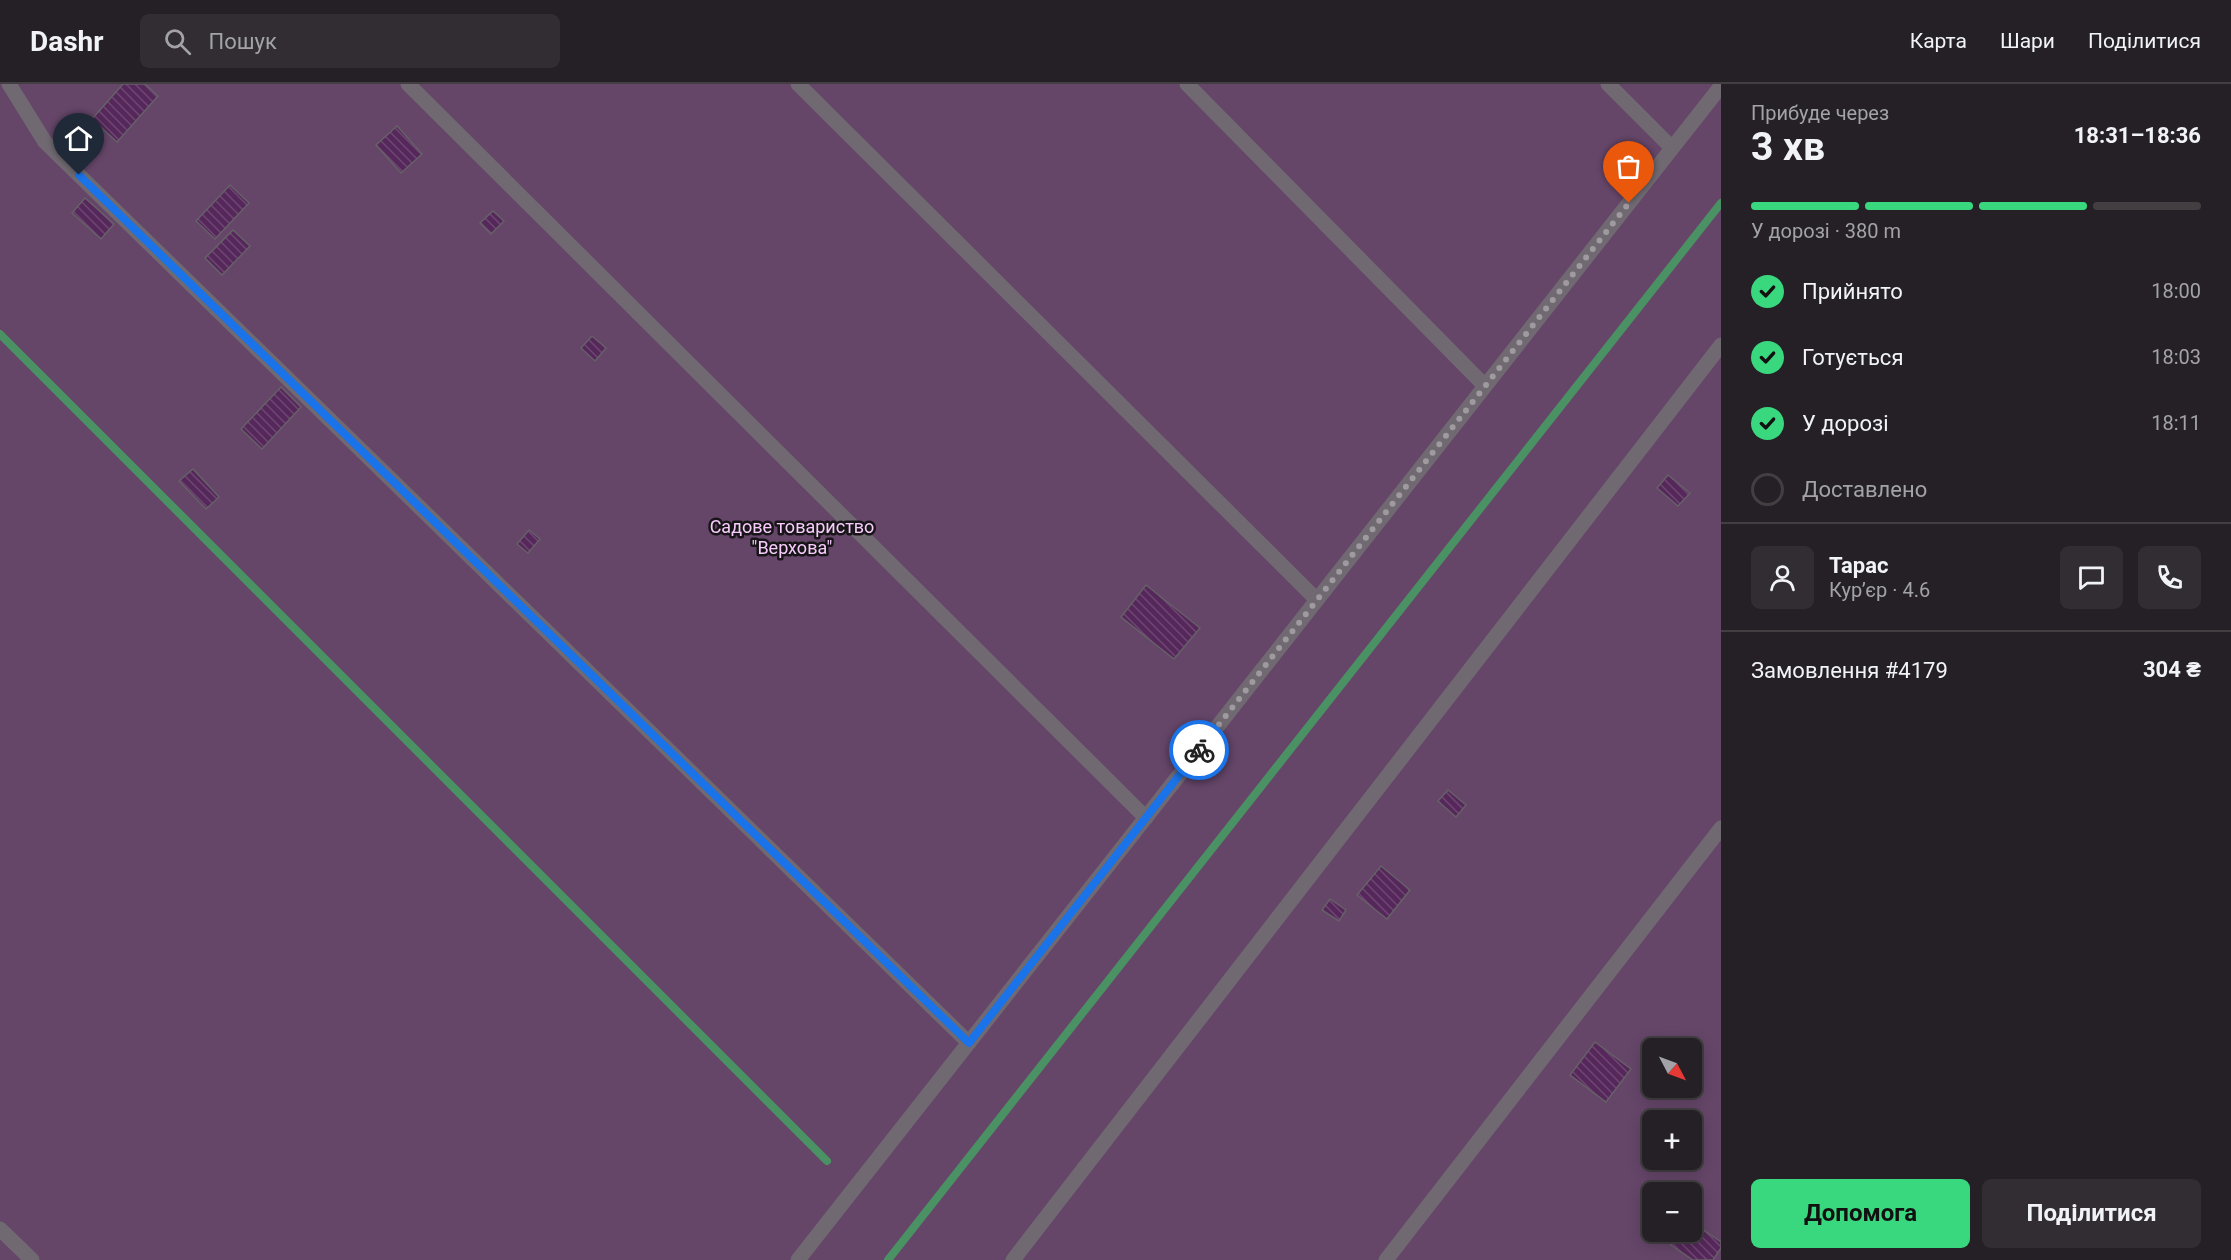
<!DOCTYPE html>
<html lang="uk">
<head>
<meta charset="utf-8">
<style>
	:root { --surface:#252025; --page:#312d32; --text:#f1f3f6; --muted:#a3a3a7; --line:#423e42; --accent:#39d87f }
	body { margin:0; font-family:Roboto,sans-serif; background:var(--page); color:var(--text); height:100vh; display:flex; flex-direction:column; font-size:22px; white-space:nowrap }
	* { box-sizing:border-box; margin:0 }
	p { font-size:20px; color:var(--muted) }
	.icon { flex:none; width:33px; height:33px; fill:none; stroke:currentColor; stroke-width:2; stroke-linecap:round; stroke-linejoin:round }
	.map { position:relative; flex:1; overflow:hidden }
	.details { display:flex; flex-direction:column; background:var(--surface); width:510px }
	.details>* { flex:none }
	.needle { width:39px; rotate:131deg }
	.fabs { position:absolute; left:1642px; top:954px; display:grid; gap:12px }
	.fabs a { display:grid; place-items:center; width:60px; height:60px; border-radius:9px; background:var(--surface); box-shadow:0 3px 15px #0003,0 0 0 2px var(--line); font-size:30px }
	.pin { position:absolute; display:grid; place-items:center; width:51px; height:51px; color:#fff; margin:-62px -26px; border-radius:50% 50% 50% 0; rotate:-45deg; box-shadow:0 0 6px #0007 }
	.pin .icon { rotate:45deg }
	.courier { position:absolute; display:grid; place-items:center; width:60px; height:60px; margin:-30px; border:4px solid #1a73e8; border-radius:50%; background:#fff; color:#222; box-shadow:0 2px 8px #0007 }
	.summary em { font-style:normal; font-weight:700 }
	.summary div { display:flex; flex-direction:column-reverse }
	.summary { display:flex; align-items:center; justify-content:space-between; height:102px; padding:0 30px }
	h1 { font-size:39px; font-weight:700; line-height:45px }
	.bar { display:grid; grid-template-columns:repeat(4,1fr); gap:9px 6px; align-content:center; height:72px; padding:0 30px }
	.bar i { height:8px; border-radius:4px; background:var(--line) }
	.bar .on { background:var(--accent) }
	.bar p { grid-column:span 4 }
	.line { display:flex; align-items:center; gap:15px; padding:0 30px; border-top:2px solid var(--line) }
	.line div { flex:1 }
	.round { display:grid; place-items:center; flex:none; width:63px; height:63px; border-radius:9px; background:var(--page) }
	ol { padding:0 30px; list-style:none }
	li { display:flex; align-items:center; gap:18px; height:66px }
	li p { margin-inline-start:auto }
	li .icon { padding:6px; border-radius:50%; background:var(--accent); color:#111; stroke-width:4 }
	li:last-child { color:var(--muted) }
	li i { width:33px; height:33px; border:3px solid var(--line); border-radius:50% }
	.primary-button { display:flex; gap:12px; margin-top:auto; padding:12px 30px }
	.primary-button a { flex:1; height:69px; border-radius:9px; background:var(--accent); color:#111; font-size:24px; font-weight:700; line-height:69px; text-align:center }
	.primary-button a+a { background:var(--page); color:var(--text) }
	header { display:flex; align-items:center; gap:36px; box-sizing:border-box; height:84px; padding:0 30px; background:var(--surface); border-bottom:2px solid var(--line) }
	header strong { font-size:28px }
	nav { display:flex; gap:33px; margin-inline-start:auto; font-size:21px }
	.search { width:420px; height:54px; background:var(--page); display:flex; align-items:center; gap:15px; box-sizing:border-box; padding:0 21px; border-radius:9px; color:var(--muted); font-size:22px }
	main { display:flex; flex:1; min-height:0 }
	.map>svg:first-child { display:block }
</style>
</head>
<body>
<header>
<strong>Dashr</strong>
<div class="search"><svg class="icon" aria-label="search" viewBox="0 0 24 24"><circle cx="10" cy="10" r="6"/><path d="M15 15l6 6"/></svg>Пошук</div>
<nav><a>Карта</a><a>Шари</a><a>Поділитися</a></nav>
</header>
<main>
<div class="map">
<svg width="1721" height="1176" viewBox="0 0 1721 1176">
	<defs>
		<pattern id="building-back-hatch" width="6" height="6" patternUnits="userSpaceOnUse" patternTransform="scale(1.5)"><rect width="6" height="6" fill="#55275a"/><path d="M-1 5l2 2M0 0l6 6M5-1l2 2" fill="none" stroke="#6d4671"/></pattern>
	</defs>
	<rect width="100%" height="100%" fill="#312b31"/>
	<!-- green -->
	<path fill="#654669" fill-rule="evenodd" d="M 0,0 L 1721,0 L 1721,1176 L 0,1176 ZM 1653,964 L 1692,964 L 1692,1004 L 1653,1004 ZM 1653,1036 L 1692,1036 L 1692,1076 L 1653,1076 ZM 1653,1108 L 1692,1108 L 1692,1148 L 1653,1148 Z"/>
	<g fill="none" stroke-linecap="round" stroke-linejoin="round">
		<!-- stream -->
		<path stroke="#4a9163" stroke-width="8" d="M 0,250 L 827,1077
			M 888,1176 L 1721,119"/>
	</g>
	<!-- building -->
	<path fill="url(#building-back-hatch)" stroke="#666067" stroke-width="1.5" d="M 123,0 L 145,0 L 158,12 L 117,58 L 92,35 Z
		M 397,42 L 422,70 L 401,89 L 376,61 Z
		M 230,101 L 249,119 L 215,155 L 196,137 Z
		M 85,114 L 114,140 L 101,155 L 72,129 Z
		M 493,127 L 504,137 L 491,150 L 480,139 Z
		M 233,146 L 250,162 L 222,191 L 205,174 Z
		M 592,252 L 606,264 L 595,277 L 581,264 Z
		M 281,303 L 301,323 L 262,365 L 241,345 Z
		M 193,385 L 219,413 L 206,425 L 179,397 Z
		M 1668,391 L 1690,409 L 1678,422 L 1657,404 Z
		M 529,446 L 540,455 L 528,469 L 517,460 Z
		M 1146,501 L 1200,544 L 1174,575 L 1121,533 Z
		M 1448,706 L 1466,721 L 1456,733 L 1438,717 Z
		M 1381,782 L 1410,806 L 1387,835 L 1357,811 Z
		M 1330,815 L 1346,826 L 1339,837 L 1322,826 Z
		M 1595,958 L 1631,985 L 1606,1018 L 1570,991 Z
		M 1692,1138 L 1721,1158 L 1721,1164 L 1713,1176 L 1693,1176 L 1671,1161 L 1680,1148 L 1692,1148 Z"/>
	<g fill="none" stroke-linecap="round" stroke-linejoin="round">
		<!-- minor -->
		<path stroke="#706971" stroke-width="15" d="M 9,0 L 45,58 L 969,959
			M 408,0 L 1146,734
			M 798,0 L 1317,516
			M 1187,0 L 1485,302
			M 1608,0 L 1672,64
			M 0,1145 L 32,1176
			M 798,1176 L 1721,2
			M 1013,1176 L 1721,261
			M 1386,1176 L 1721,744"/>
	</g>
	<g fill="none" stroke-linecap="round" stroke-linejoin="round">
		<!-- done -->
		<path stroke="#9f9a9f" stroke-width="6" stroke-dasharray="0 10.8" d="M 1199,666 L 1629,119"/>
		<!-- route -->
		<path stroke="#1a73e8" stroke-width="8" d="M 79,91 L 969,959 L 1199,666"/>
	</g>
	<g text-anchor="middle" stroke-width="5" stroke-linejoin="round" paint-order="stroke">
		<!-- park labels -->
		<g font-size="18" fill="#f7ccfc" stroke="#171517">
			<text x="792" y="449">Садове товариство<tspan x="792" dy="21">"Верхова"</tspan></text>
		</g>
	</g>
</svg>
<div class="fabs">
<a><svg class="needle" viewBox="-14 -14 28 28"><path d="M0-13l5 13h-10z" fill="#e53935"/><path d="M0 13l5-13h-10z" fill="#a3a3a7"/></svg></a>
<a>+</a>
<a>−</a>
</div>
<div class="pin" style="left:1629px;top:119px;background:#ea580c"><svg class="icon" aria-label="bag" viewBox="0 0 24 24"><path d="M5 8h14l-1 12H6zM9 8a3 3 0 0 1 6 0"/></svg></div>
<div class="pin" style="left:79px;top:91px;background:#1f2937"><svg class="icon" aria-label="home" viewBox="0 0 24 24"><path d="M3 11l9-7 9 7M6 9v11h12V9"/></svg></div>
<div class="courier" style="left:1199px;top:666px"><svg class="icon" aria-label="bike" viewBox="0 0 24 24"><circle cx="6" cy="16" r="4"/><circle cx="18" cy="16" r="4"/><path d="M6 16l4-8h5l3 8M10 8l3 8H6M13 5h3"/></svg></div>
</div>
<section class="details">
<div class="summary"><div><h1>3 хв</h1><p>Прибуде через</p></div><em>18:31–18:36</em></div>
<div class="bar"><i class="on"></i><i class="on"></i><i class="on"></i><i></i><p>У дорозі · 380 m</p></div>
<ol>
<li><svg class="icon" aria-label="check" viewBox="0 0 24 24"><path d="M5 12l5 5 9-10"/></svg>Прийнято<p>18:00</p></li>
<li><svg class="icon" aria-label="check" viewBox="0 0 24 24"><path d="M5 12l5 5 9-10"/></svg>Готується<p>18:03</p></li>
<li><svg class="icon" aria-label="check" viewBox="0 0 24 24"><path d="M5 12l5 5 9-10"/></svg>У дорозі<p>18:11</p></li>
<li><i></i>Доставлено</li>
</ol>
<div class="line" style="height:108px"><a class="round"><svg class="icon" aria-label="person" viewBox="0 0 24 24"><circle cx="12" cy="8" r="4"/><path d="M4 21q1-7 8-7t8 7"/></svg></a><div><b>Тарас</b><p>Кур’єр · 4.6</p></div><a class="round"><svg class="icon" aria-label="chat" viewBox="0 0 24 24"><path d="M4 5h16v11H9l-5 4z"/></svg></a><a class="round"><svg class="icon" aria-label="phone" viewBox="0 0 24 24"><path d="M5 4h4l2 5-3 2q2 4 5 5l2-3 5 2v4C11 20 4 13 5 4z"/></svg></a></div>
<div class="line" style="height:78px"><div>Замовлення #4179</div><b>304 ₴</b></div>
<div class="primary-button"><a>Допомога</a><a>Поділитися</a></div>
</section>
</main>
</body>
</html>
